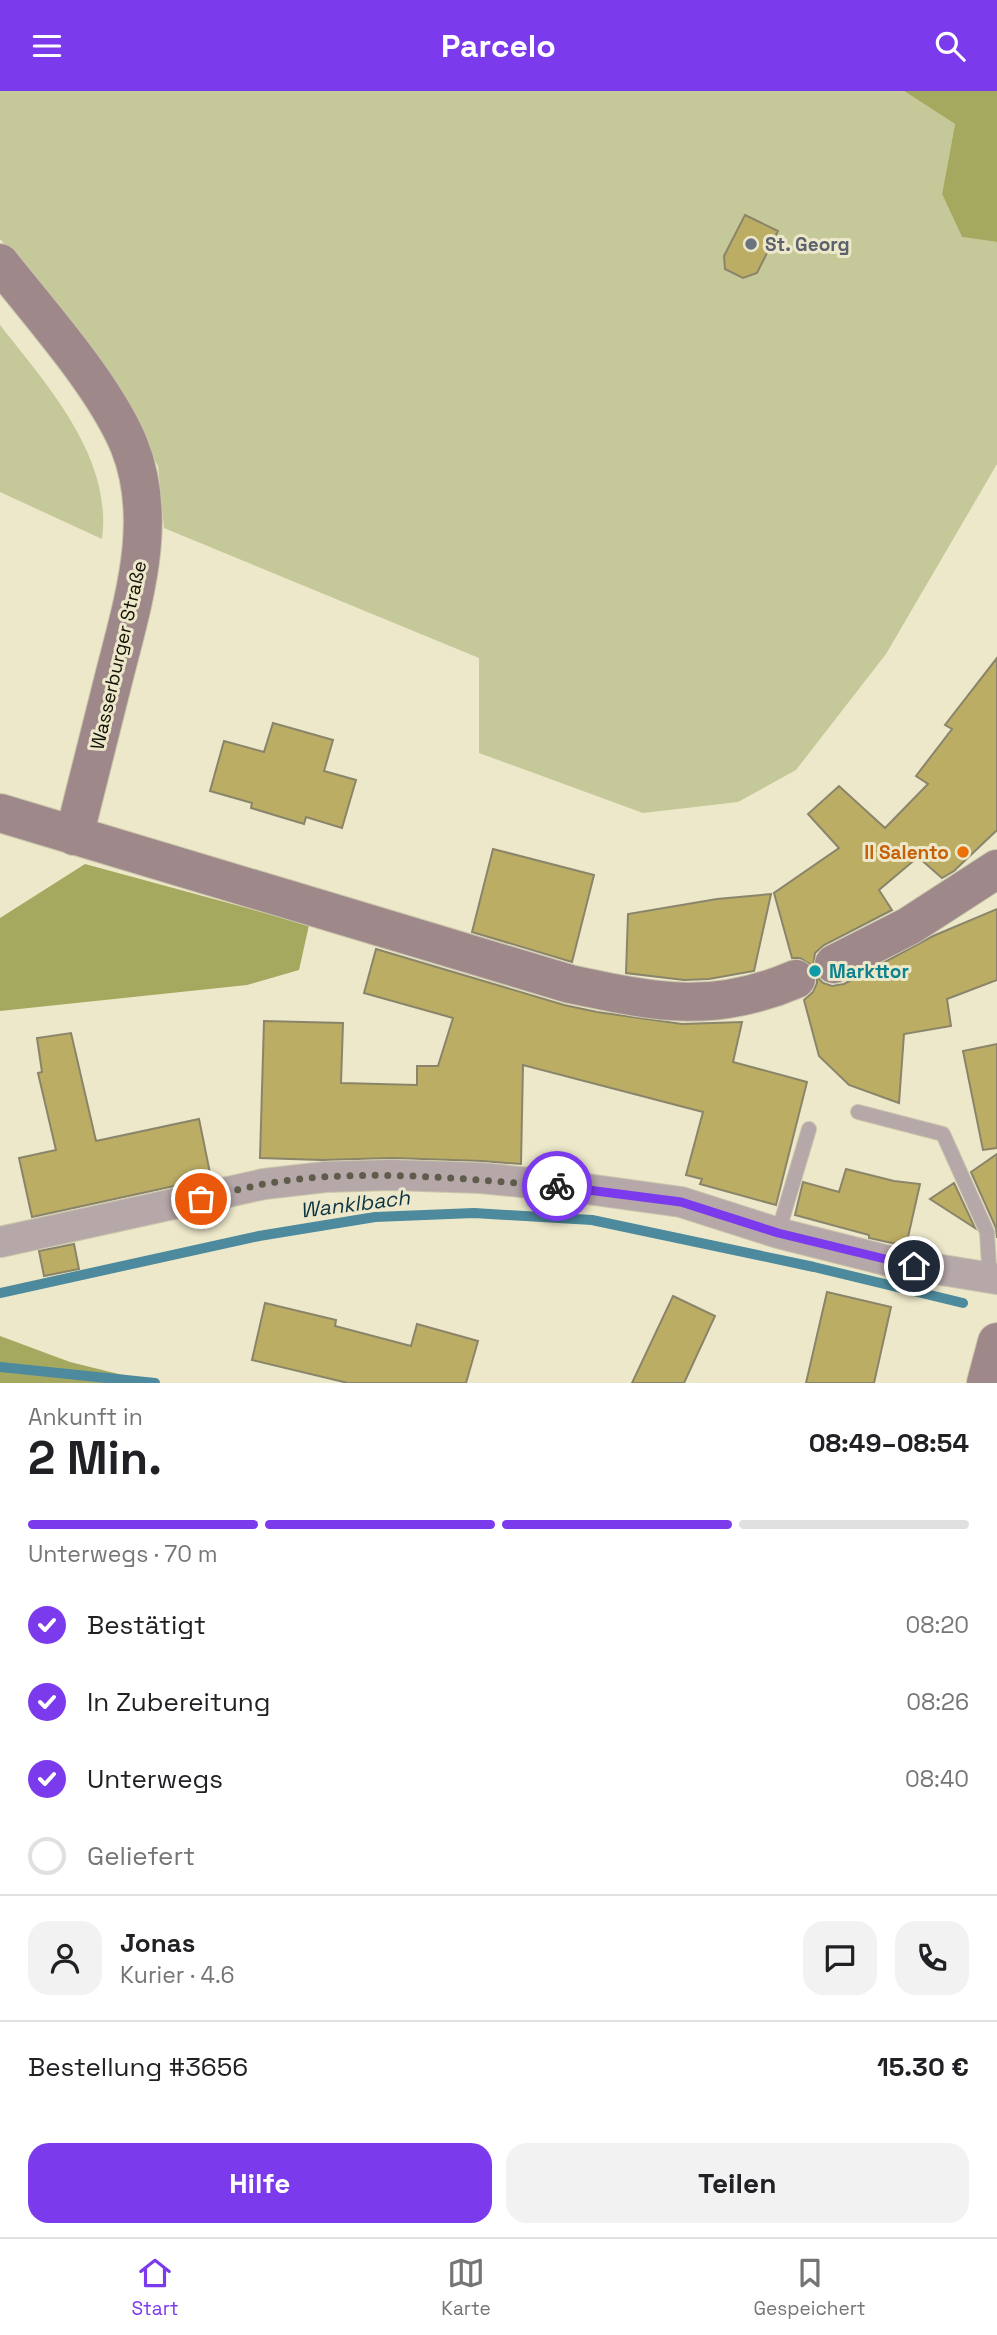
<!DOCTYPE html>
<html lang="de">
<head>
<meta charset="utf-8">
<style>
	:root { --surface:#fff; --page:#f2f2f2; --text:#202124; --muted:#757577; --line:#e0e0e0; --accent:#7c3aed }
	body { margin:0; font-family:"Space Grotesk",sans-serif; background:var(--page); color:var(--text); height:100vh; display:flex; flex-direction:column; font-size:26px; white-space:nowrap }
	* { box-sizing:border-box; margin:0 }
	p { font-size:23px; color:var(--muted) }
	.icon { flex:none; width:38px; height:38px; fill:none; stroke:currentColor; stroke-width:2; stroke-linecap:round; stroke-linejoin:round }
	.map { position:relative; height:1292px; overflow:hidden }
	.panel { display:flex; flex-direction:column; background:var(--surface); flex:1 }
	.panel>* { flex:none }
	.pin { position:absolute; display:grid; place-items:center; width:60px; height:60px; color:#fff; margin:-30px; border:4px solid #fff; border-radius:50%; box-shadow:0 2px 7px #0007 }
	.courier { position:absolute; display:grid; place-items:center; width:70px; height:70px; margin:-35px; border:5px solid #7c3aed; border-radius:50%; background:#fff; color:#222; box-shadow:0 2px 9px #0007 }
	.headline em { font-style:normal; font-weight:700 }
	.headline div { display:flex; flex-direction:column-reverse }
	.headline { display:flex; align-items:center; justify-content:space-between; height:119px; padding:0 28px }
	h1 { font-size:46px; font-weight:700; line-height:52px }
	.bar { display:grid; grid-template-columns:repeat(4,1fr); gap:10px 7px; align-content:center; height:84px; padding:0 28px }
	.bar i { height:9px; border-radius:5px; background:var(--line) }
	.bar .on { background:var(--accent) }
	.bar p { grid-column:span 4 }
	.line { display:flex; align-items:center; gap:18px; padding:0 28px; border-top:2px solid var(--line) }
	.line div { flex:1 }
	.round { display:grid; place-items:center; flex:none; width:74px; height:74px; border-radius:21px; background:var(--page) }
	ol { padding:0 28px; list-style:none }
	li { display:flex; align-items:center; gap:21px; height:77px }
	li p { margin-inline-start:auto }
	li .icon { padding:7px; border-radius:50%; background:var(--accent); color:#fff; stroke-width:4 }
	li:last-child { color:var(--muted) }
	li i { width:38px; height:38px; border:4px solid var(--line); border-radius:50% }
	.primary-button { display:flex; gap:14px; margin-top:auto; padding:14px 28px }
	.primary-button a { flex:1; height:80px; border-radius:21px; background:var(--accent); color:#fff; font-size:28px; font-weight:700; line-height:80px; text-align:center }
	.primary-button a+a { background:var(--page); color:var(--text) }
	header { display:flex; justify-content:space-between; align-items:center; height:91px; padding:0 28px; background:var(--accent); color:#fff; font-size:32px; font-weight:700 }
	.tab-bar { display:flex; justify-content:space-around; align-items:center; height:98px; border-top:2px solid var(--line); background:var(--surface); font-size:19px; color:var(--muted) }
	.tab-bar a { display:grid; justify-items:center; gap:4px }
	.tab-bar .on { color:var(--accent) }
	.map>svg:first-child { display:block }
</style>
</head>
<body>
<header><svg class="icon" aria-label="menu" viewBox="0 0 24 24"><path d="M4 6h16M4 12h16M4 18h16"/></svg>Parcelo<svg class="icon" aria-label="search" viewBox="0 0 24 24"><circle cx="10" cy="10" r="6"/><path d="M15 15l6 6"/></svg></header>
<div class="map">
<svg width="997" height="1292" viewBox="0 0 997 1292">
	<rect width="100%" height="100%" fill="#ede8ca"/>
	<!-- green -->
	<path fill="#c5c899" d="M 0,0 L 904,0 L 955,33 L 942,103 L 962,146 L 997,151 L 997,373 L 886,563 L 796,679 L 738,711 L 643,722 L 479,662 L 479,567 L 164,437 L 158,375 L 103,276 L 0,148 Z
		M 0,234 C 47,294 113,366 102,448 L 0,401 Z"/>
	<!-- forest -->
	<path fill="#a5a85f" d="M 904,0 L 997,0 L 997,151 L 962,146 L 942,103 L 955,33 Z
		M 85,773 L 309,834 L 299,879 L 247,894 L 0,920 L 0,827 Z
		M 0,1245 L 70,1271 L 155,1292 L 0,1292 Z"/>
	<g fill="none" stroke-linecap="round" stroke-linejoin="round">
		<!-- stream -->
		<path stroke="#4d8a9d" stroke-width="10" d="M 0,1202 L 259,1145 L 375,1126 L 474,1122 L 592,1129 L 814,1176 L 963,1212
			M 0,1276 L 155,1292"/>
	</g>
	<!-- building -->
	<path fill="#bbad64" stroke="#8a856a" stroke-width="2" d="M 745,124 L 778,140 L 757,182 L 743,187 L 725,178 L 724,165 Z
		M 997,567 L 997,739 L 954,780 L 942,787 L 918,766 L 879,799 L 892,819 L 824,854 L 815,862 L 813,875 L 800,867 L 792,867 L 774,802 L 839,757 L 808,723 L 839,695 L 885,737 L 928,693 L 916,685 L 952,638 L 945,634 Z
		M 273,632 L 333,649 L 324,680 L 356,689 L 342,737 L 306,726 L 304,733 L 251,717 L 252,712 L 210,700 L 224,650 L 264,661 Z
		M 493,758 L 594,784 L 572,871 L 472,841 Z
		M 771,803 L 754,880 L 709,888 L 684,889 L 626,882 L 628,823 L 717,808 Z
		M 997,818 L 997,889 L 947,908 L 951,935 L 904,943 L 899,1012 L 849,994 L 819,965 L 804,909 L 813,901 L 817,892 L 817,886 L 823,892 L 832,895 L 844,893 L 933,845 Z
		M 376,858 L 564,914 L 597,921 L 682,933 L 742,931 L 733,971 L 807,991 L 776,1114 L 700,1093 L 702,1088 L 686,1084 L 703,1021 L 523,974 L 521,1073 L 482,1070 L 392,1067 L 322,1069 L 260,1067 L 264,930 L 343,932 L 341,992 L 417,994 L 417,975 L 438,975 L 453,927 L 364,902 Z
		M 71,942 L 96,1050 L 199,1028 L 211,1087 L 32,1126 L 19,1067 L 56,1059 L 38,982 L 42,981 L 37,947 Z
		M 997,953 L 997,1057 L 983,1059 L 963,960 Z
		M 997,1063 L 997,1147 L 996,1137 L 971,1081 Z
		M 846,1078 L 894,1090 L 920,1093 L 906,1155 L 869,1147 L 869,1144 L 795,1124 L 803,1091 L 839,1101 Z
		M 954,1092 L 975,1137 L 930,1108 Z
		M 74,1153 L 79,1178 L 44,1185 L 39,1160 Z
		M 827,1201 L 891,1216 L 874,1292 L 806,1292 Z
		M 673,1205 L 715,1225 L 684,1292 L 632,1292 Z
		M 265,1212 L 336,1229 L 335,1235 L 411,1255 L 417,1233 L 478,1250 L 466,1292 L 348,1292 L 252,1269 Z"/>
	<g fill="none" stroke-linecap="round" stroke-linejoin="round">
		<defs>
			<path id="lane" d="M 858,1021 L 943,1043 L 987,1141 L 989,1176 L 995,1186
				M 778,1142 L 809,1038"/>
			<path id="street" d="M 0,1151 L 264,1093 L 325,1086 L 391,1084 L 481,1087 L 580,1097 L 681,1111 L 778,1142 L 893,1171 L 997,1188"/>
			<path id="secondary" d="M 0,172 C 41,224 104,294 129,354 C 160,431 132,514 113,590 C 100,641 87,693 74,745
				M 0,722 L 570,893 C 656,911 712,924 796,888
				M 834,873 L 909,835 L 997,778
				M 986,1292 L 997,1251"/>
		</defs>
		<!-- lane casing -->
		<use href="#lane" stroke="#cac5ab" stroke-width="16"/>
		<!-- street casing -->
		<use href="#street" stroke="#cac5ab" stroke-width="32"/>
		<!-- secondary casing -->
		<use href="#secondary" stroke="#cac5ab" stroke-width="40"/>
		<!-- lane -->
		<use href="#lane" stroke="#b6a7a9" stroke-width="14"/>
		<!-- street -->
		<use href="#street" stroke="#b6a7a9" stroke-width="30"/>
		<!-- secondary -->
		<use href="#secondary" stroke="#9e888a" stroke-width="38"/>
	</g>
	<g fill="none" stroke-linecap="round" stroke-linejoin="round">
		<!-- done -->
		<path stroke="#5f5c4b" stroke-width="7" stroke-dasharray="0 12.6" d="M 201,1108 C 222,1103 243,1097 264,1093 C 361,1076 460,1088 557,1095"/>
		<!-- route -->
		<path stroke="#7c3aed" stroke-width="9" d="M 557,1095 L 681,1111 L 778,1142 L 914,1175"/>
	</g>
	<!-- markers -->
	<circle fill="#6b7280" stroke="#ede8ca" stroke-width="2.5" cx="751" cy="153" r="7"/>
	<circle fill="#e8710a" stroke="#ede8ca" stroke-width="2.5" cx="963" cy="761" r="7"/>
	<circle fill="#0f9aa8" stroke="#ede8ca" stroke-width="2.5" cx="815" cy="880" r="7"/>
	<g text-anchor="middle" stroke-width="6" stroke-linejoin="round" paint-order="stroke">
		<!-- worship labels -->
		<g font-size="19" font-weight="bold" fill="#5b616d" stroke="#ede8ca" text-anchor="start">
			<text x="765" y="160">St. Georg</text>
		</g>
		<!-- street labels -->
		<g font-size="19" fill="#121006" stroke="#ede8ca">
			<text transform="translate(118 564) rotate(-77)" y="7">Wasserburger Straße</text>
		</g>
		<!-- food labels -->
		<g font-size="19" font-weight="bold" fill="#c56008" stroke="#ede8ca" text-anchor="end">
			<text x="949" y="768">Il Salento</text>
		</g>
		<!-- culture labels -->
		<g font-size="19" font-weight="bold" fill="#0d838f" stroke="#ede8ca" text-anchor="start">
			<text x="829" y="887">Markttor</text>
		</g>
		<!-- water labels -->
		<g font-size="21" font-style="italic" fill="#0c3543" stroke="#ede8ca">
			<text transform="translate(355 1113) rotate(-7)" y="7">Wanklbach</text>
		</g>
	</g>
</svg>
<div class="pin" style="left:201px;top:1108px;background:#ea580c"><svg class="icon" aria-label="bag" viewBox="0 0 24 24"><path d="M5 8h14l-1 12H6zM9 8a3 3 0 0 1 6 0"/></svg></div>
<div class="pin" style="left:914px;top:1175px;background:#1f2937"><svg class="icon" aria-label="home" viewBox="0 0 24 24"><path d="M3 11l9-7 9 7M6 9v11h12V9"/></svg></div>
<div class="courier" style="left:557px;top:1095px"><svg class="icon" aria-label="bike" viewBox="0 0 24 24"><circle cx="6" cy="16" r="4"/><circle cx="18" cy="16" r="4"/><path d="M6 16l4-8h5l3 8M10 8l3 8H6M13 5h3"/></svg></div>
</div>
<section class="panel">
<div class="headline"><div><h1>2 Min.</h1><p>Ankunft in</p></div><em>08:49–08:54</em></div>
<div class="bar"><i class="on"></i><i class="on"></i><i class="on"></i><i></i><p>Unterwegs · 70 m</p></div>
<ol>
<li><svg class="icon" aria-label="check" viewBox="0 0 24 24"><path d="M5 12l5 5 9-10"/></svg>Bestätigt<p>08:20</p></li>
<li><svg class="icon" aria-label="check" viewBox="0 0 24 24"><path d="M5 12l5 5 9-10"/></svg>In Zubereitung<p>08:26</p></li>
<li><svg class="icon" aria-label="check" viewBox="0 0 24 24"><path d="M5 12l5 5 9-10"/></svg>Unterwegs<p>08:40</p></li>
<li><i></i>Geliefert</li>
</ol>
<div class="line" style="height:126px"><a class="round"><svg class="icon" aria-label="person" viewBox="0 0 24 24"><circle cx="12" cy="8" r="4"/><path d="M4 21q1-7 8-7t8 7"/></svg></a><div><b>Jonas</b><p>Kurier · 4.6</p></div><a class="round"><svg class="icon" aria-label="chat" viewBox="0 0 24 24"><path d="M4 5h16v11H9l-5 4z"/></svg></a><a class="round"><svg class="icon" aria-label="phone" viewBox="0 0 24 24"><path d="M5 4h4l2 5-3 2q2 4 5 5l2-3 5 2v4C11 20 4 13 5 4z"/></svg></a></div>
<div class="line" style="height:91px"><div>Bestellung #3656</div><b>15.30 €</b></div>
<div class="primary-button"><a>Hilfe</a><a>Teilen</a></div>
</section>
<nav class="tab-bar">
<a class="on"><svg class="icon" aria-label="home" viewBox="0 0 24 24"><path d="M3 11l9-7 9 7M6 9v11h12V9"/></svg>Start</a>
<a><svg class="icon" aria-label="map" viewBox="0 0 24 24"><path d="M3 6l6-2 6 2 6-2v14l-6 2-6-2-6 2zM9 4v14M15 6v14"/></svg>Karte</a>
<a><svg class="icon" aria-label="saved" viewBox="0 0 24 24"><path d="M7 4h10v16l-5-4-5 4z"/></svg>Gespeichert</a>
</nav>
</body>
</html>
